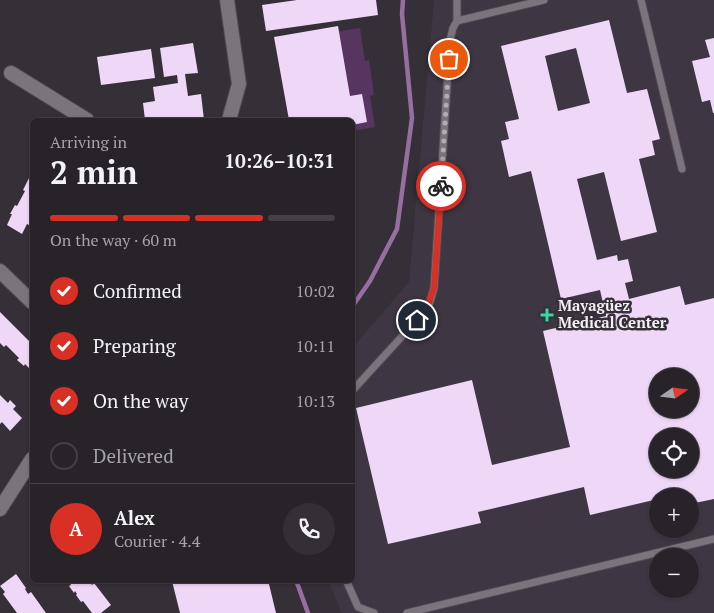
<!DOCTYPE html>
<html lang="en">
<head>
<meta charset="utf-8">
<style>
	:root { --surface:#282329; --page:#342f35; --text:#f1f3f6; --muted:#a5a4a8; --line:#444046; --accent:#d93025 }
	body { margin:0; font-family:"PT Serif",serif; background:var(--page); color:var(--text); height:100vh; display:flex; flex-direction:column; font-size:19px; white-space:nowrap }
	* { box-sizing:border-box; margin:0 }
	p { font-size:16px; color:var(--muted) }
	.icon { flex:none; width:28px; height:28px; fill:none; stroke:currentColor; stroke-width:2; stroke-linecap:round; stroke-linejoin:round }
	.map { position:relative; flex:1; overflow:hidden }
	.drawer { position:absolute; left:30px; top:118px; width:325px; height:465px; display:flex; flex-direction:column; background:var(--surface); border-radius:8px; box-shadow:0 1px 4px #0004,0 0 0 1px var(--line) }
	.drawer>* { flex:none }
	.needle { width:32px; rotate:76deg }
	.controls { position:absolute; left:649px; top:368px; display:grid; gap:10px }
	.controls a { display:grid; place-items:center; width:50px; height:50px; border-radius:50%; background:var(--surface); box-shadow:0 1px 4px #0004,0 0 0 1px var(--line); font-size:25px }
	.pin { position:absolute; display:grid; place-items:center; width:42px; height:42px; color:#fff; margin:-21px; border:2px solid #fff; border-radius:50%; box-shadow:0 1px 5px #0007 }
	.courier { position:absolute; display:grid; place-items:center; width:50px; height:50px; margin:-25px; border:4px solid #d93025; border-radius:50%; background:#fff; color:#222; box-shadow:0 1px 6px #0007 }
	.head em { font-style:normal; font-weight:600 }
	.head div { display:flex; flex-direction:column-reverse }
	.head { display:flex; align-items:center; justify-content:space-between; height:85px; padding:0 20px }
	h1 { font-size:32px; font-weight:600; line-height:38px }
	.bar { display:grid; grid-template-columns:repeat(4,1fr); gap:8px 5px; align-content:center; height:60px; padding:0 20px }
	.bar i { height:6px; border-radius:4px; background:var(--line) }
	.bar .active { background:var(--accent) }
	.bar p { grid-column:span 4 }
	.line { display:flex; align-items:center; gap:12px; padding:0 20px; border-top:1px solid var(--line) }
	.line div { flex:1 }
	.round { display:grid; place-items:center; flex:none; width:52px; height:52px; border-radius:26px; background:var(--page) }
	ol { padding:0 20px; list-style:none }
	li { display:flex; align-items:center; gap:15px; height:55px }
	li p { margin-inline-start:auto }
	li .icon { padding:5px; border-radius:50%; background:var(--accent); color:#fff; stroke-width:4 }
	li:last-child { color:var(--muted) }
	li i { width:28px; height:28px; border:2px solid var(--line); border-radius:50% }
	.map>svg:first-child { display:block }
</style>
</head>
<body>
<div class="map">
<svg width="714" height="613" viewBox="0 0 714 613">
	<rect width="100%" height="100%" fill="#352f37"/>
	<!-- built -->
	<path fill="#3f3643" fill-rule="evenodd" d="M 434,0 L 714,0 L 714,613 L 342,613 L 328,580 L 352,580 L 353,347 L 409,282 ZM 658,376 L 690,376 L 690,409 L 658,409 ZM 658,436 L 690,436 L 690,469 L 658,469 ZM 658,496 L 690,496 L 690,529 L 658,529 ZM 658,556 L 690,556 L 690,589 L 658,589 Z"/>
	<!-- green -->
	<path fill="#563561" d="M 360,28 L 365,61 L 369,60 L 374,95 L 370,96 L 375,127 L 353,131 L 352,120 L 284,40 Z"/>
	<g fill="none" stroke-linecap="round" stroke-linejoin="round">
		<!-- stream -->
		<path stroke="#966ea2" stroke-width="4.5" d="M 352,307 L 370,281 L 397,229 L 412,118 L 402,14 L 403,0
			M 296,580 L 308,613"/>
	</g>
	<!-- building -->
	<path fill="#efd7f8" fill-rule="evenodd" d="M 297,0 L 376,0 L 378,15 L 266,31 L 262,5 Z
		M 609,20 L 627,93 L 647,89 L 660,139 L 652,141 L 655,155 L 639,159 L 657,232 L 621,241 L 604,172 L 577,179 L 597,260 L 617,255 L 618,261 L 628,259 L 633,281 L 625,283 L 629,299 L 680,286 L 685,305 L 714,298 L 714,499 L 690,504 L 690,496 L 658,496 L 658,499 L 590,515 L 584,487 L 478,512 L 481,523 L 388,544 L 356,408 L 472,380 L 492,465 L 570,447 L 543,331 L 606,316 L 600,290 L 561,299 L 531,171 L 509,177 L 501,141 L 509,139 L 505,122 L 519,119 L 501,46 ZM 576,48 L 590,103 L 558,111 L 545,56 ZM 658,376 L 690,376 L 690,409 L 658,409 ZM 658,436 L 690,436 L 690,469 L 658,469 Z
		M 338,26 L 350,96 L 362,94 L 367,122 L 352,125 L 352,120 L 289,120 L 274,37 Z
		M 714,38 L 714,113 L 713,113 L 710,100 L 702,102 L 692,61 L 710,57 L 705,40 Z
		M 193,43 L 198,73 L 185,74 L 188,96 L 201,94 L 204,120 L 145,120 L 143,103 L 155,101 L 153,87 L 178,83 L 177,75 L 164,77 L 160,48 Z
		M 151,49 L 155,78 L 101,85 L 97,57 Z
		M 30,176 L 32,177 L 32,220 L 29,225 L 27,224 L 22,234 L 7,225 L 12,214 L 10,214 L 15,205 L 17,206 L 25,191 L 23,190 Z
		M 0,312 L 32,344 L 32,371 L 25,364 L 24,366 L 17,360 L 19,358 L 6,345 L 4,347 L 0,343 Z
		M 0,395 L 8,403 L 10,400 L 16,406 L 13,409 L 22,418 L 10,431 L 2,422 L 0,424 Z
		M 16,574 L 26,588 L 25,589 L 28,594 L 31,592 L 46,613 L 17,613 L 3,594 L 5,592 L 0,586 Z
		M 68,580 L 88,580 L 92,585 L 94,583 L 111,605 L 101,613 L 92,613 L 83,601 L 81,602 L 76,595 L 77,594 L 75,591 L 74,593 L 69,586 L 71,585 Z
		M 174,580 L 268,580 L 276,613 L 180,613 L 172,581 Z"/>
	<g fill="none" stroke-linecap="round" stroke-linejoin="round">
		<defs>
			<path id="service" d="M 641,0 L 682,169
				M 457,21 L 457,0
				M 352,391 L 417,320 L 429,305 L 434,288 L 450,40 L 453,28 L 457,21 L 544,0
				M 346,580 L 358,607 L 374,613
				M 407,613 L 714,539"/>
			<path id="minor" d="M 227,0 L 239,84 L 229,120
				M 11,73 L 87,120
				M 0,271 L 32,302
				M 0,509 L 32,459"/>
		</defs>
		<!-- service casing -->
		<use href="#service" stroke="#504b52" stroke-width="9"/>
		<!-- minor casing -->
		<use href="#minor" stroke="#504b52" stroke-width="16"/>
		<!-- service -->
		<use href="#service" stroke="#7b747d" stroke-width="7"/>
		<!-- minor -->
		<use href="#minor" stroke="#7b747d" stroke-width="14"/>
	</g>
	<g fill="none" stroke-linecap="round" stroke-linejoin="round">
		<!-- done -->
		<path stroke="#b1acb2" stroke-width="5" stroke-dasharray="0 9" d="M 441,186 L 449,59"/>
		<!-- route -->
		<path stroke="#d93025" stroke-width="6" d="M 417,320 L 428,305 L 434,288 L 441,186"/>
	</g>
	<!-- markers -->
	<path fill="#3ad4a5" stroke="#352f37" stroke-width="2" d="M544.5 307.5h5v5h5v5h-5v5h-5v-5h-5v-5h5z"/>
	<g text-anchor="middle" stroke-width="5" stroke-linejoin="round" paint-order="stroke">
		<!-- poi labels -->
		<g font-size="15" font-weight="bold" fill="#f4f0f5" stroke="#352f37" text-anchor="start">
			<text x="558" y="311">Mayagüez<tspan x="558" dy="17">Medical Center</tspan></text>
		</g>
	</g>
</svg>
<div class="controls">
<a><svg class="needle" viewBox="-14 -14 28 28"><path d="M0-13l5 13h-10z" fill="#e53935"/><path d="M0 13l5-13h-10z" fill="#a5a4a8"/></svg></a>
<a><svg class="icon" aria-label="locate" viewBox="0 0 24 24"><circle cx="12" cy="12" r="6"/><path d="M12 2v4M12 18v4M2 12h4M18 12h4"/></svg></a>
<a>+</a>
<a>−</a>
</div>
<div class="pin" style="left:449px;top:59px;background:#ea580c"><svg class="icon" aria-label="bag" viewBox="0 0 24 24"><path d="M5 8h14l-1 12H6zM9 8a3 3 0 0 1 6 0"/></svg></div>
<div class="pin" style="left:417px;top:320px;background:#1f2937"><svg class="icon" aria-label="home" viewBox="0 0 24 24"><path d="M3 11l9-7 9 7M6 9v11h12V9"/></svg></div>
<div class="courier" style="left:441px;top:186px"><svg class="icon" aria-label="bike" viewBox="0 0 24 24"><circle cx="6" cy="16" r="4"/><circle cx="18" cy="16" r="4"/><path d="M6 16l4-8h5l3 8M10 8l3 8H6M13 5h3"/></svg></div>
<section class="drawer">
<div class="head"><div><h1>2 min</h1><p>Arriving in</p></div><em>10:26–10:31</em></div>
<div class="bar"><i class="active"></i><i class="active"></i><i class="active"></i><i></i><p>On the way · 60 m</p></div>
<ol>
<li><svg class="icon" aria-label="check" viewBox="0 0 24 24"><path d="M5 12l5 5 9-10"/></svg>Confirmed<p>10:02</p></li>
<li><svg class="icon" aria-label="check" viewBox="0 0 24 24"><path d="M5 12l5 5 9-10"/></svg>Preparing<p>10:11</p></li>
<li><svg class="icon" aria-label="check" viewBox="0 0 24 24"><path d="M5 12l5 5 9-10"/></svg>On the way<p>10:13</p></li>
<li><i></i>Delivered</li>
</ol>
<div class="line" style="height:90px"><b class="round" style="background:var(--accent);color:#fff">A</b><div><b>Alex</b><p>Courier · 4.4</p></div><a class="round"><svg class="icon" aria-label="phone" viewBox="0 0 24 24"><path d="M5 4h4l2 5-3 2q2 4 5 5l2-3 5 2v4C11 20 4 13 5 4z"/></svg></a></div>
</section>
</div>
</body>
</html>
